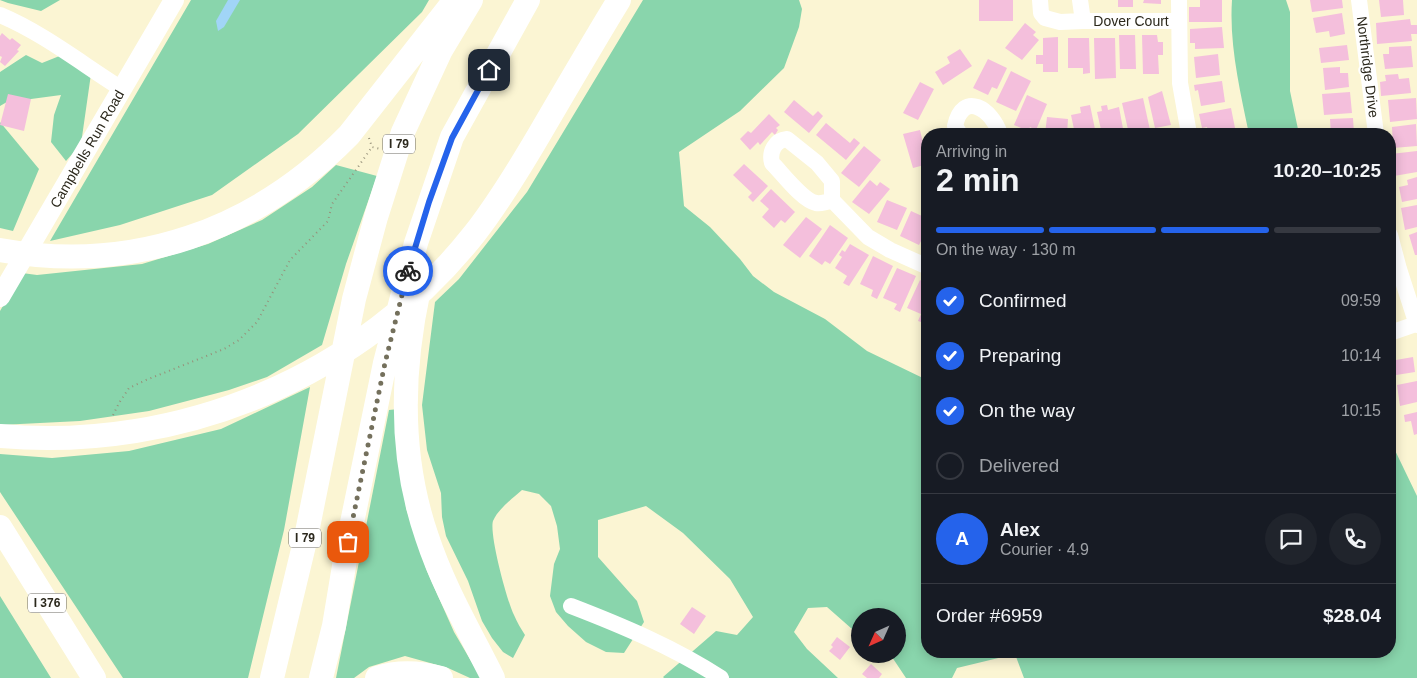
<!DOCTYPE html>
<html lang="en">
<head>
<meta charset="utf-8">
<style>
	:root { --surface:#171b24; --page:#20242c; --text:#f1f3f6; --muted:#9ea1a6; --line:#363941; --accent:#2563eb }
	body { margin:0; font-family:Arial,sans-serif; background:var(--page); color:var(--text); height:100vh; display:flex; flex-direction:column; font-size:19px; white-space:nowrap }
	* { box-sizing:border-box; margin:0 }
	p { font-size:16px; color:var(--muted) }
	.icon { flex:none; width:28px; height:28px; fill:none; stroke:currentColor; stroke-width:2; stroke-linecap:round; stroke-linejoin:round }
	.map { position:relative; flex:1; overflow:hidden }
	.side { position:absolute; left:921px; top:128px; width:475px; height:530px; display:flex; flex-direction:column; background:var(--surface); border-radius:20px; box-shadow:0 2px 12px #0003 }
	.side>* { flex:none }
	.needle { width:32px; rotate:225deg }
	.controls { position:absolute; left:851px; top:608px; display:grid; gap:10px }
	.controls a { display:grid; place-items:center; width:55px; height:55px; border-radius:50%; background:var(--surface); box-shadow:0 2px 12px #0003; font-size:25px }
	.pin { position:absolute; display:grid; place-items:center; width:42px; height:42px; color:#fff; margin:-21px; border-radius:10px; box-shadow:0 2px 8px #0006 }
	.courier { position:absolute; display:grid; place-items:center; width:50px; height:50px; margin:-25px; border:4px solid #2563eb; border-radius:50%; background:#fff; color:#222; box-shadow:0 1px 6px #0007 }
	.summary em { font-style:normal; font-weight:600 }
	.summary div { display:flex; flex-direction:column-reverse }
	.summary { display:flex; align-items:center; justify-content:space-between; height:85px; padding:0 15px }
	h1 { font-size:32px; font-weight:600; line-height:38px }
	.bar { display:grid; grid-template-columns:repeat(4,1fr); gap:8px 5px; align-content:center; height:60px; padding:0 15px }
	.bar i { height:6px; border-radius:4px; background:var(--line) }
	.bar .on { background:var(--accent) }
	.bar p { grid-column:span 4 }
	.line { display:flex; align-items:center; gap:12px; padding:0 15px; border-top:1px solid var(--line) }
	.line div { flex:1 }
	.round { display:grid; place-items:center; flex:none; width:52px; height:52px; border-radius:26px; background:var(--page) }
	ol { padding:0 15px; list-style:none }
	li { display:flex; align-items:center; gap:15px; height:55px }
	li p { margin-inline-start:auto }
	li .icon { padding:5px; border-radius:50%; background:var(--accent); color:#fff; stroke-width:4 }
	li:last-child { color:var(--muted) }
	li i { width:28px; height:28px; border:2px solid var(--line); border-radius:50% }
	.map>svg:first-child { display:block }
</style>
</head>
<body>
<div class="map">
<svg width="1417" height="678" viewBox="0 0 1417 678">
	<rect width="100%" height="100%" fill="#fbf5d3"/>
	<!-- green -->
	<path fill="#89d5ac" d="M 0,0 L 60,0 L 41,11 L 8,3 Z
		M 191,0 L 429,0 L 422,12 L 298,134 L 212,195 L 120,225 L 50,241 Z
		M 643,0 L 799,0 L 802,9 L 799,27 L 784,68 L 740,111 L 679,152 L 684,206 L 710,227 L 740,259 L 753,276 L 774,292 L 825,319 L 867,351 L 927,380 L 928,651 L 1390,651 L 1390,440 L 1417,496 L 1417,678 L 1024,678 L 1015,654 L 957,668 L 952,678 L 906,678 L 892,657 L 887,654 L 898,654 L 898,616 L 860,616 L 860,636 L 827,607 L 808,608 L 794,632 L 807,649 L 838,678 L 664,678 L 663,677 L 716,631 L 737,635 L 753,617 L 730,579 L 683,533 L 646,506 L 598,520 L 598,557 L 637,601 L 644,622 L 624,653 L 606,652 L 586,642 L 568,626 L 556,612 L 550,596 L 554,564 L 560,549 L 557,526 L 551,506 L 539,494 L 522,490 C 513,498 498,509 493,521 C 489,534 507,601 514,615 C 517,622 521,629 525,635 L 513,658 L 503,652 L 492,638 L 482,621 L 468,581 L 446,536 L 442,517 L 441,493 L 427,450 L 422,405 L 435,302 L 459,279 L 527,192 Z
		M 1232,0 L 1286,0 L 1290,12 L 1290,91 L 1299,134 L 1249,134 C 1240,90 1229,45 1232,0 Z
		M 26,55 L 42,63 L 62,55 L 91,74 L 81,144 L 66,161 L 51,142 L 54,115 L 61,95 L 31,99 L 12,99 L 0,106 L 0,72 Z
		M 0,122 L 39,169 L 13,231 L 0,228 Z
		M 336,165 L 377,176 L 346,264 L 322,345 L 267,377 L 229,390 L 149,411 L 80,421 L 0,425 L 0,311 L 22,273 L 37,275 L 142,264 L 208,244 L 262,220 L 312,187 Z
		M 310,387 L 284,530 L 248,678 L 123,678 L 0,492 L 0,454 L 52,458 L 129,451 L 221,429 Z
		M 399,409 L 406,508 L 427,571 L 454,632 L 481,678 L 470,678 L 448,668 L 405,656 L 369,667 L 354,678 L 336,678 L 389,410 Z
		M 0,596 L 51,678 L 0,678 Z"/>
	<!-- water -->
	<path fill="#a1d5f7" d="M 228,0 L 240,0 L 224,27 L 218,31 L 216,21 Z"/>
	<!-- building -->
	<path fill="#f4bfdc" d="M 979,0 L 1013,0 L 1013,21 L 979,21 Z
		M 1118,0 L 1133,0 L 1133,7 L 1118,7 Z
		M 1144,0 L 1161,0 L 1161,4 L 1143,3 Z
		M 1200,0 L 1222,0 L 1222,22 L 1189,22 L 1189,7 L 1200,7 Z
		M 1310,0 L 1342,0 L 1343,8 L 1312,12 Z
		M 1379,0 L 1403,0 L 1404,15 L 1381,17 Z
		M 1342,13 L 1345,34 L 1330,37 L 1329,31 L 1316,33 L 1313,18 Z
		M 1410,19 L 1411,25 L 1417,25 L 1417,34 L 1411,34 L 1412,41 L 1377,44 L 1376,23 Z
		M 1025,23 L 1036,32 L 1033,35 L 1039,40 L 1022,60 L 1005,48 Z
		M 1222,27 L 1224,48 L 1195,49 L 1195,43 L 1190,43 L 1190,29 Z
		M 2,33 L 10,40 L 12,38 L 21,45 L 17,50 L 19,51 L 5,66 L 0,62 L 2,57 L 0,56 L 0,36 Z
		M 1119,35 L 1135,35 L 1136,69 L 1120,69 Z
		M 1142,35 L 1157,35 L 1158,42 L 1163,42 L 1163,55 L 1158,55 L 1159,74 L 1143,74 Z
		M 1058,37 L 1058,72 L 1043,72 L 1043,64 L 1036,64 L 1036,55 L 1043,55 L 1043,38 Z
		M 1068,38 L 1089,38 L 1090,73 L 1083,74 L 1083,68 L 1068,68 Z
		M 1094,38 L 1115,38 L 1116,78 L 1095,79 Z
		M 1347,45 L 1349,60 L 1321,63 L 1319,48 Z
		M 1411,46 L 1413,67 L 1385,69 L 1383,54 L 1389,54 L 1389,47 Z
		M 960,49 L 972,66 L 943,85 L 935,72 L 950,63 L 947,57 Z
		M 1218,54 L 1220,75 L 1196,78 L 1194,57 Z
		M 988,59 L 1007,68 L 997,89 L 992,87 L 988,95 L 973,88 Z
		M 1340,67 L 1340,73 L 1348,73 L 1349,87 L 1325,90 L 1323,68 Z
		M 1011,71 L 1031,81 L 1016,111 L 996,102 Z
		M 1398,74 L 1399,79 L 1409,78 L 1411,93 L 1381,96 L 1380,82 L 1386,81 L 1385,75 Z
		M 1222,81 L 1225,102 L 1201,106 L 1198,90 L 1195,91 L 1194,85 Z
		M 920,82 L 934,89 L 918,120 L 903,113 Z
		M 1162,91 L 1171,125 L 1155,128 L 1148,97 Z
		M 1350,92 L 1352,113 L 1324,115 L 1322,94 Z
		M 8,94 L 31,99 L 24,131 L 0,125 Z
		M 1027,95 L 1047,104 L 1036,130 L 1030,127 L 1028,131 L 1014,125 Z
		M 1143,98 L 1150,130 L 1129,134 L 1122,103 Z
		M 1416,98 L 1417,119 L 1390,122 L 1388,100 Z
		M 794,100 L 813,116 L 818,111 L 823,116 L 809,133 L 784,112 Z
		M 1090,105 L 1096,134 L 1075,134 L 1071,115 L 1081,113 L 1080,107 Z
		M 1107,105 L 1108,110 L 1119,107 L 1124,134 L 1102,134 L 1097,112 L 1102,111 L 1101,106 Z
		M 1231,108 L 1235,128 L 1208,133 L 1207,127 L 1202,128 L 1199,114 Z
		M 769,114 L 780,125 L 776,128 L 778,130 L 775,135 L 772,132 L 760,145 L 758,142 L 750,150 L 740,139 L 748,131 L 751,133 Z
		M 1047,117 L 1068,119 L 1067,134 L 1045,134 Z
		M 1353,118 L 1354,134 L 1331,134 L 1330,119 Z
		M 826,123 L 850,143 L 854,138 L 860,143 L 846,160 L 816,135 Z
		M 1416,124 L 1417,146 L 1393,148 L 1392,127 Z
		M 920,130 L 928,164 L 913,168 L 903,134 Z
		M 864,146 L 881,160 L 859,187 L 841,173 Z
		M 1417,151 L 1417,172 L 1394,176 L 1391,154 Z
		M 744,164 L 768,186 L 753,202 L 748,197 L 752,193 L 733,175 Z
		M 1417,177 L 1417,199 L 1402,202 L 1399,187 L 1408,185 L 1407,180 Z
		M 870,180 L 877,186 L 880,182 L 890,189 L 869,214 L 852,202 Z
		M 771,189 L 795,212 L 785,223 L 781,220 L 774,228 L 762,217 L 769,209 L 760,201 Z
		M 887,200 L 907,208 L 897,230 L 877,222 Z
		M 1417,205 L 1417,227 L 1405,230 L 1401,208 Z
		M 924,210 L 928,211 L 928,227 L 919,245 L 900,236 L 911,211 L 922,216 Z
		M 806,217 L 822,229 L 800,258 L 783,245 Z
		M 830,225 L 848,238 L 830,264 L 825,261 L 822,265 L 809,256 Z
		M 1417,232 L 1417,255 L 1415,255 L 1409,235 Z
		M 850,244 L 869,255 L 849,286 L 843,283 L 847,276 L 835,268 L 842,257 L 839,255 L 842,250 L 845,252 Z
		M 873,256 L 893,266 L 877,299 L 871,296 L 873,290 L 860,284 Z
		M 897,268 L 916,276 L 900,312 L 894,309 L 897,304 L 883,298 Z
		M 920,280 L 928,284 L 928,315 L 924,323 L 918,321 L 921,314 L 907,308 Z
		M 1390,354 L 1395,354 L 1396,360 L 1413,357 L 1415,372 L 1390,376 Z
		M 1417,381 L 1417,402 L 1400,406 L 1397,385 Z
		M 1417,412 L 1417,434 L 1414,435 L 1411,421 L 1405,422 L 1404,415 Z
		M 692,607 L 706,616 L 694,634 L 680,624 Z
		M 837,637 L 850,647 L 840,660 L 829,651 L 833,647 L 831,645 Z
		M 871,664 L 882,674 L 879,678 L 867,678 L 862,674 Z"/>
	<g fill="none" stroke-linecap="round" stroke-linejoin="round">
		<!-- path -->
		<path stroke="#96917a" stroke-width="2" stroke-dasharray="1 4" stroke-linecap="butt" d="M 369,138 L 372,147 L 380,149
			M 113,415 L 119,403 L 129,388 L 146,380 L 224,349 L 239,340 L 257,322 L 290,260 L 328,221 L 332,204 L 372,147"/>
		<!-- minor -->
		<path stroke="#fff" stroke-width="16" d="M 1040,0 L 1041,13 L 1045,18 L 1060,22 L 1083,21 L 1178,21
			M 1080,0 L 1083,21
			M 1179,0 L 1180,83 L 1189,134
			M 1359,0 L 1376,134
			M 0,15 C 43,33 82,64 122,89
			M 960,134 L 955,126 C 963,90 992,109 1000,134
			M 832,200 C 827,202 822,204 816,203 C 803,201 782,173 772,163 C 769,152 775,140 787,139 L 817,163 L 832,181 L 832,200 L 868,237 L 890,250 L 928,267
			M 1390,235 L 1399,269 L 1417,325
			M 1390,333 L 1416,324
			M 571,606 C 623,626 675,648 721,678"/>
		<!-- major -->
		<path stroke="#fff" stroke-width="20" d="M 0,297 L 174,0"/>
		<!-- highway -->
		<path stroke="#fff" stroke-width="24" d="M 0,250 C 133,274 255,231 349,135 L 455,0
			M 419,289 C 401,372 399,456 427,537 C 443,586 470,632 493,678
			M 0,436 C 181,452 363,376 475,233 C 502,198 524,161 546,123 C 570,82 594,41 619,0
			M 0,527 L 94,678
			M 272,678 L 306,537 L 354,299 L 376,217 L 403,132 L 441,50 L 471,0
			M 321,678 L 334,626 L 348,542 L 385,363 L 416,243 L 452,137 L 528,0
			M 377,678 C 398,671 419,672 441,678"/>
	</g>
	<g fill="none" stroke-linecap="round" stroke-linejoin="round">
		<!-- done -->
		<path stroke="#74705c" stroke-width="5" stroke-dasharray="0 9" d="M 348,542 L 385,363 L 408,271"/>
		<!-- route -->
		<path stroke="#2563eb" stroke-width="6" d="M 408,271 L 429,202 L 452,138 L 489,70"/>
	</g>
	<g text-anchor="middle" stroke-width="4.5" stroke-linejoin="round" paint-order="stroke">
		<!-- shield labels -->
		<g fill="#fff" stroke="#6b6860" stroke-width="1">
			<rect x="383" y="134.5" width="32" height="19" rx="4"/>
			<rect x="289" y="528.5" width="32" height="19" rx="4"/>
			<rect x="28" y="593.5" width="38" height="19" rx="4"/>
		</g>
		<g font-size="12" font-weight="bold" fill="#2b281c">
			<text x="399" y="148">I 79</text>
			<text x="305" y="542">I 79</text>
			<text x="47" y="607">I 376</text>
		</g>
		<!-- street labels -->
		<g font-size="14" fill="#2b281c" stroke="#fff">
			<text x="1131" y="26">Dover Court</text>
			<text transform="translate(1368 67) rotate(83)" y="5">Northridge Drive</text>
			<text transform="translate(87 149) rotate(-60)" y="5">Campbells Run Road</text>
		</g>
	</g>
</svg>
<div class="controls">
<a><svg class="needle" viewBox="-14 -14 28 28"><path d="M0-13l5 13h-10z" fill="#e53935"/><path d="M0 13l5-13h-10z" fill="#9ea1a6"/></svg></a>
</div>
<div class="pin" style="left:348px;top:542px;background:#ea580c"><svg class="icon" aria-label="bag" viewBox="0 0 24 24"><path d="M5 8h14l-1 12H6zM9 8a3 3 0 0 1 6 0"/></svg></div>
<div class="pin" style="left:489px;top:70px;background:#1f2937"><svg class="icon" aria-label="home" viewBox="0 0 24 24"><path d="M3 11l9-7 9 7M6 9v11h12V9"/></svg></div>
<div class="courier" style="left:408px;top:271px"><svg class="icon" aria-label="bike" viewBox="0 0 24 24"><circle cx="6" cy="16" r="4"/><circle cx="18" cy="16" r="4"/><path d="M6 16l4-8h5l3 8M10 8l3 8H6M13 5h3"/></svg></div>
<section class="side">
<div class="summary"><div><h1>2 min</h1><p>Arriving in</p></div><em>10:20–10:25</em></div>
<div class="bar"><i class="on"></i><i class="on"></i><i class="on"></i><i></i><p>On the way · 130 m</p></div>
<ol>
<li><svg class="icon" aria-label="check" viewBox="0 0 24 24"><path d="M5 12l5 5 9-10"/></svg>Confirmed<p>09:59</p></li>
<li><svg class="icon" aria-label="check" viewBox="0 0 24 24"><path d="M5 12l5 5 9-10"/></svg>Preparing<p>10:14</p></li>
<li><svg class="icon" aria-label="check" viewBox="0 0 24 24"><path d="M5 12l5 5 9-10"/></svg>On the way<p>10:15</p></li>
<li><i></i>Delivered</li>
</ol>
<div class="line" style="height:90px"><b class="round" style="background:var(--accent);color:#fff">A</b><div><b>Alex</b><p>Courier · 4.9</p></div><a class="round"><svg class="icon" aria-label="chat" viewBox="0 0 24 24"><path d="M4 5h16v11H9l-5 4z"/></svg></a><a class="round"><svg class="icon" aria-label="phone" viewBox="0 0 24 24"><path d="M5 4h4l2 5-3 2q2 4 5 5l2-3 5 2v4C11 20 4 13 5 4z"/></svg></a></div>
<div class="line" style="height:65px"><div>Order #6959</div><b>$28.04</b></div>
</section>
</div>
</body>
</html>
